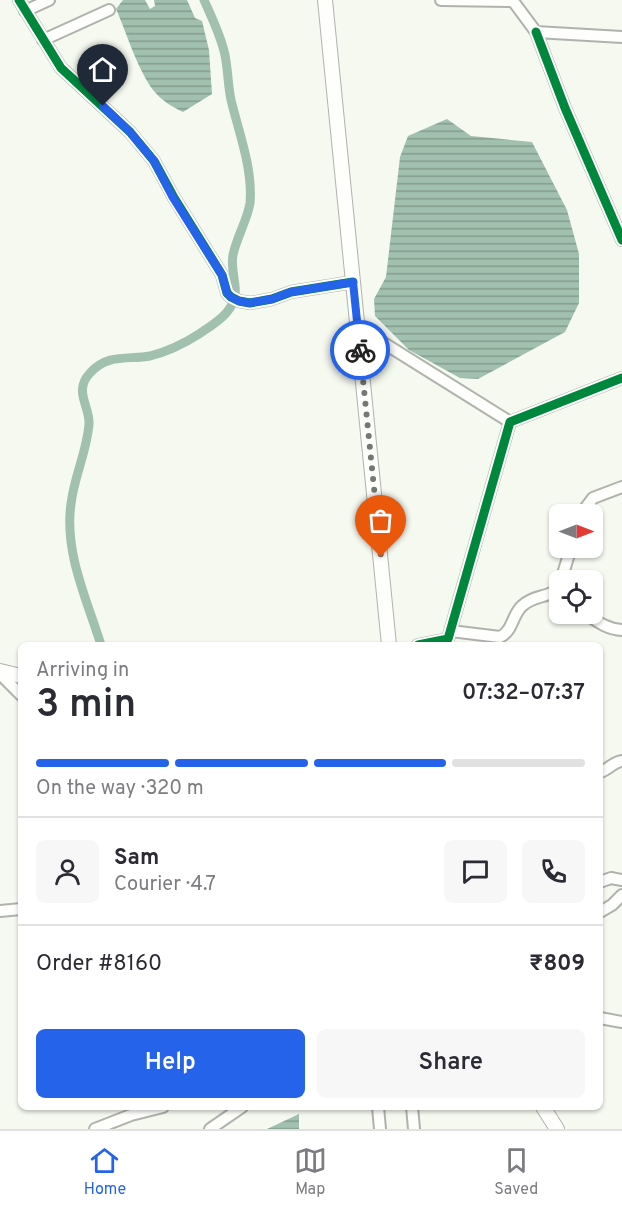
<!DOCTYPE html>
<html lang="en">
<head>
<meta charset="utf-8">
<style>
	:root { --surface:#fff; --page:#f7f7f7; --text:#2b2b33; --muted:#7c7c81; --line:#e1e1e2; --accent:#2563eb }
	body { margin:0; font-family:Overpass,sans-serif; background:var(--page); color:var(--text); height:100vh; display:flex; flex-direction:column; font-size:22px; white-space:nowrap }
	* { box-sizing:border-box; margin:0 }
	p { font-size:20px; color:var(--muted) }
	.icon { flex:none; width:33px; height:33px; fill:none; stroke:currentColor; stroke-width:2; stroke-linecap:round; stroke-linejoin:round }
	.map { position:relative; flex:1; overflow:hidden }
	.details { position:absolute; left:18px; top:642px; width:585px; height:468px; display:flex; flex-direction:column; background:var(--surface); border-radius:9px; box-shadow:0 2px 4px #0004 }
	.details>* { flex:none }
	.needle { width:39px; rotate:90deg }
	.controls { position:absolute; left:549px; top:504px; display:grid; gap:12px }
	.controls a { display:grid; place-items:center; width:54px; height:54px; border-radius:9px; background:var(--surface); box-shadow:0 2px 4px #0004; font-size:30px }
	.pin { position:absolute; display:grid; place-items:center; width:51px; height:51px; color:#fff; margin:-62px -26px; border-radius:50% 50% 50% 0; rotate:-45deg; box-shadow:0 0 6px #0007 }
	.pin .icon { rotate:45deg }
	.courier { position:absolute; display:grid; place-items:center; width:60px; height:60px; margin:-30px; border:4px solid #2563eb; border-radius:50%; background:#fff; color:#222; box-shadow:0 2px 8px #0007 }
	.overview em { font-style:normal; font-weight:600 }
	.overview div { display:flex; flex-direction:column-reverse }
	.overview { display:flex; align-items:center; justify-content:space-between; height:102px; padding:0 18px }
	h1 { font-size:39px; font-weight:600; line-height:45px }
	.bar { display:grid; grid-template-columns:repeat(4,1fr); gap:9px 6px; align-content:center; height:72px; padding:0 18px }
	.bar i { height:8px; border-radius:4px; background:var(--line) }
	.bar .current { background:var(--accent) }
	.bar p { grid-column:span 4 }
	.line { display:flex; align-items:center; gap:15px; padding:0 18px; border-top:2px solid var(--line) }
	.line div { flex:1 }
	.round { display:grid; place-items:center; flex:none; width:63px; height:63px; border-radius:9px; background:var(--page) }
	.action { display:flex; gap:12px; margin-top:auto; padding:12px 18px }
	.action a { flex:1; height:69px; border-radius:9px; background:var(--accent); color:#fff; font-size:24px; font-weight:600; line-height:69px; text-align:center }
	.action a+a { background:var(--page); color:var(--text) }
	.dock { display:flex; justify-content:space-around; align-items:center; height:84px; border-top:2px solid var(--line); background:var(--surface); font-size:16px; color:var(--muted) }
	.dock a { display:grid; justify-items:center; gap:3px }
	.dock .current { color:var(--accent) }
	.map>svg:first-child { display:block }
</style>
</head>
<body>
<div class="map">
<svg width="622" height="1129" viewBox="0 0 622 1129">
	<defs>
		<pattern id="water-rules" width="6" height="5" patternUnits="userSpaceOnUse" patternTransform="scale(1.5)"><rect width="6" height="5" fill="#a1c0ae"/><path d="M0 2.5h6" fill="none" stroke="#849d8e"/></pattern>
	</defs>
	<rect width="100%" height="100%" fill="#f5f9f0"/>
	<!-- water -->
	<path fill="url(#water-rules)" d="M 123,0 L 145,0 L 150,9 L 155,6 L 154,0 L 187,0 L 195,18 L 202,21 L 209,50 L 212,94 L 183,112 C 172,107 161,100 153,90 C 137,68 127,34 116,9 Z
		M 447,119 L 471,136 L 532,142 L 567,210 L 579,254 L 579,303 L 565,332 L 478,379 L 460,378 L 409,350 L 375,316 L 374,299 L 386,277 L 400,157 L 408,136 Z
		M 299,1114 L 299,1129 L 267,1129 Z"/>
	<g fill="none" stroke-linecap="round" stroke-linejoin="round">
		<!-- canal -->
		<path stroke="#a1c0ae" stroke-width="9" d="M 101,645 C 87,600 64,552 71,504 C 74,477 87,451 89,424 C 90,406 73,391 90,373 C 108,353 129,360 150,356 C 166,352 185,343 199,334 C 217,322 238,310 235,286 C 234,275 231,266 233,255 C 236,239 248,218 250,203 C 253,169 239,133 231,100 C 228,86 228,70 225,55 C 221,36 212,18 204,0"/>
		<defs>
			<path id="minor" d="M 19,0 L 61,68 L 130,132 L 154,161 L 173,196 L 222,275 L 227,293 L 231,297 L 239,301 L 250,303 L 272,299 L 291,292 L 353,282
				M 441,0 L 513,1 L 536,32 L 622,37
				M 25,11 L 49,0
				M 536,32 L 565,108 L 622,240
				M 43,40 L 109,10
				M 358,327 L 510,422
				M 581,514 L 593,498 L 622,487
				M 561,580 L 571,548
				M 586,614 C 598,622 607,629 622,630
				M 451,631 L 500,637 C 513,631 512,615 522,606 C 534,594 550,599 560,586
				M 418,645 L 448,639 L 510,422 L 622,378
				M 0,674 L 21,695
				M 600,772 C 608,770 613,762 622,761
				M 600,882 L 611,878 L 622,880
				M 0,911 L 21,909
				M 600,912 L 612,905 L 622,895
				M 600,1018 L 622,1022
				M 378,1107 L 380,1129
				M 412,1107 L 414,1129
				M 95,1129 L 131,1115 L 163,1107
				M 210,1129 L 242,1107"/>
			<path id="major" d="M 325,0 L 389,645
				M 0,671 L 21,676
				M 543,1107 L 557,1129"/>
		</defs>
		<!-- minor casing -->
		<use href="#minor" stroke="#b0b3ac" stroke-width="14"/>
		<!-- major casing -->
		<use href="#major" stroke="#b0b3ac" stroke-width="16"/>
		<!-- minor -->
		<use href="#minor" stroke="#fefefd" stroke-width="10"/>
		<!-- major -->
		<use href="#major" stroke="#fefefd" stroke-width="14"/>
		<defs>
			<path id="cycleway" d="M 19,0 L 61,68 L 130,132 L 154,161 L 173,196 L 222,275 L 227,293 L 231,297 L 239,301 L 250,303 L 272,299 L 291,292 L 353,282
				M 536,32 L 565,108 L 622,240
				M 418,645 L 448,639 L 510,422 L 622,378"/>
		</defs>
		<!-- cycleway casing -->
		<use href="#cycleway" stroke="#fff" stroke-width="13"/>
		<!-- cycleway -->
		<use href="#cycleway" stroke="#00873e" stroke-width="9"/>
	</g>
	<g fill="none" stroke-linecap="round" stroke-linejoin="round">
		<!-- done -->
		<path stroke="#757871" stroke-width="6" stroke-dasharray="0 10.8" d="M 360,350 L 381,557"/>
		<!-- route -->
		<path stroke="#2563eb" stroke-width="8" d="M 103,106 L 130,132 L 154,161 L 172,196 L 222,275 L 227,293 L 231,297 L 239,301 L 249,303 L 272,299 L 291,292 L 353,282 L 360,350"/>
	</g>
</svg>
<div class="controls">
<a><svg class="needle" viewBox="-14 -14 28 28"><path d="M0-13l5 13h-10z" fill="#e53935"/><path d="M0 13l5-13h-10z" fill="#7c7c81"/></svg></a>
<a><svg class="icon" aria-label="locate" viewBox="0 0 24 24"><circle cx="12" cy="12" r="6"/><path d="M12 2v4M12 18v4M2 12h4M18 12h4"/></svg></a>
</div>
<div class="pin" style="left:381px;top:557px;background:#ea580c"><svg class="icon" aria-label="bag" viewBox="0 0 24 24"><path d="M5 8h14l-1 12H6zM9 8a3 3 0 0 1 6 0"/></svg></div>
<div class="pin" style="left:103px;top:106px;background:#1f2937"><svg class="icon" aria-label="home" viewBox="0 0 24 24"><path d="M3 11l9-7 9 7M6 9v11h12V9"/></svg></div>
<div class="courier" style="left:360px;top:350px"><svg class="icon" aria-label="bike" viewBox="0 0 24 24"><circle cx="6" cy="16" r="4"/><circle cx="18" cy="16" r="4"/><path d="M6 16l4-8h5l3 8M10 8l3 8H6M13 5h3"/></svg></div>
<section class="details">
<div class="overview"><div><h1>3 min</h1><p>Arriving in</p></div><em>07:32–07:37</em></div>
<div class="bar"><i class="current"></i><i class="current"></i><i class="current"></i><i></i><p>On the way · 320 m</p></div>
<div class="line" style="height:108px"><a class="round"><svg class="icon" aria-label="person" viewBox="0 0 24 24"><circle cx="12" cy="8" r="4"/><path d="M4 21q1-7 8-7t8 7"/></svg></a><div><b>Sam</b><p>Courier · 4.7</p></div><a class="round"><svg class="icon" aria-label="chat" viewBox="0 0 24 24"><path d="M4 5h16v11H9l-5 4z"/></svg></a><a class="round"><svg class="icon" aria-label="phone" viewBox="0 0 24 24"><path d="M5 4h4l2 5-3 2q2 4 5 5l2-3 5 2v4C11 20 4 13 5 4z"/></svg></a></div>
<div class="line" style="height:78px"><div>Order #8160</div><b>₹809</b></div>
<div class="action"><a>Help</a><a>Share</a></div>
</section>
</div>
<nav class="dock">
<a class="current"><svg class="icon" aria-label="home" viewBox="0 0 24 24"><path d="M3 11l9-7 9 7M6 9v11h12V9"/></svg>Home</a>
<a><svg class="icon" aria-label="map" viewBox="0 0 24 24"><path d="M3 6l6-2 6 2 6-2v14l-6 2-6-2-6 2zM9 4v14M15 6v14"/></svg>Map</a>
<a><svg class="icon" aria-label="saved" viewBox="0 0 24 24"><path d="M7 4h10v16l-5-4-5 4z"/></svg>Saved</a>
</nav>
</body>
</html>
